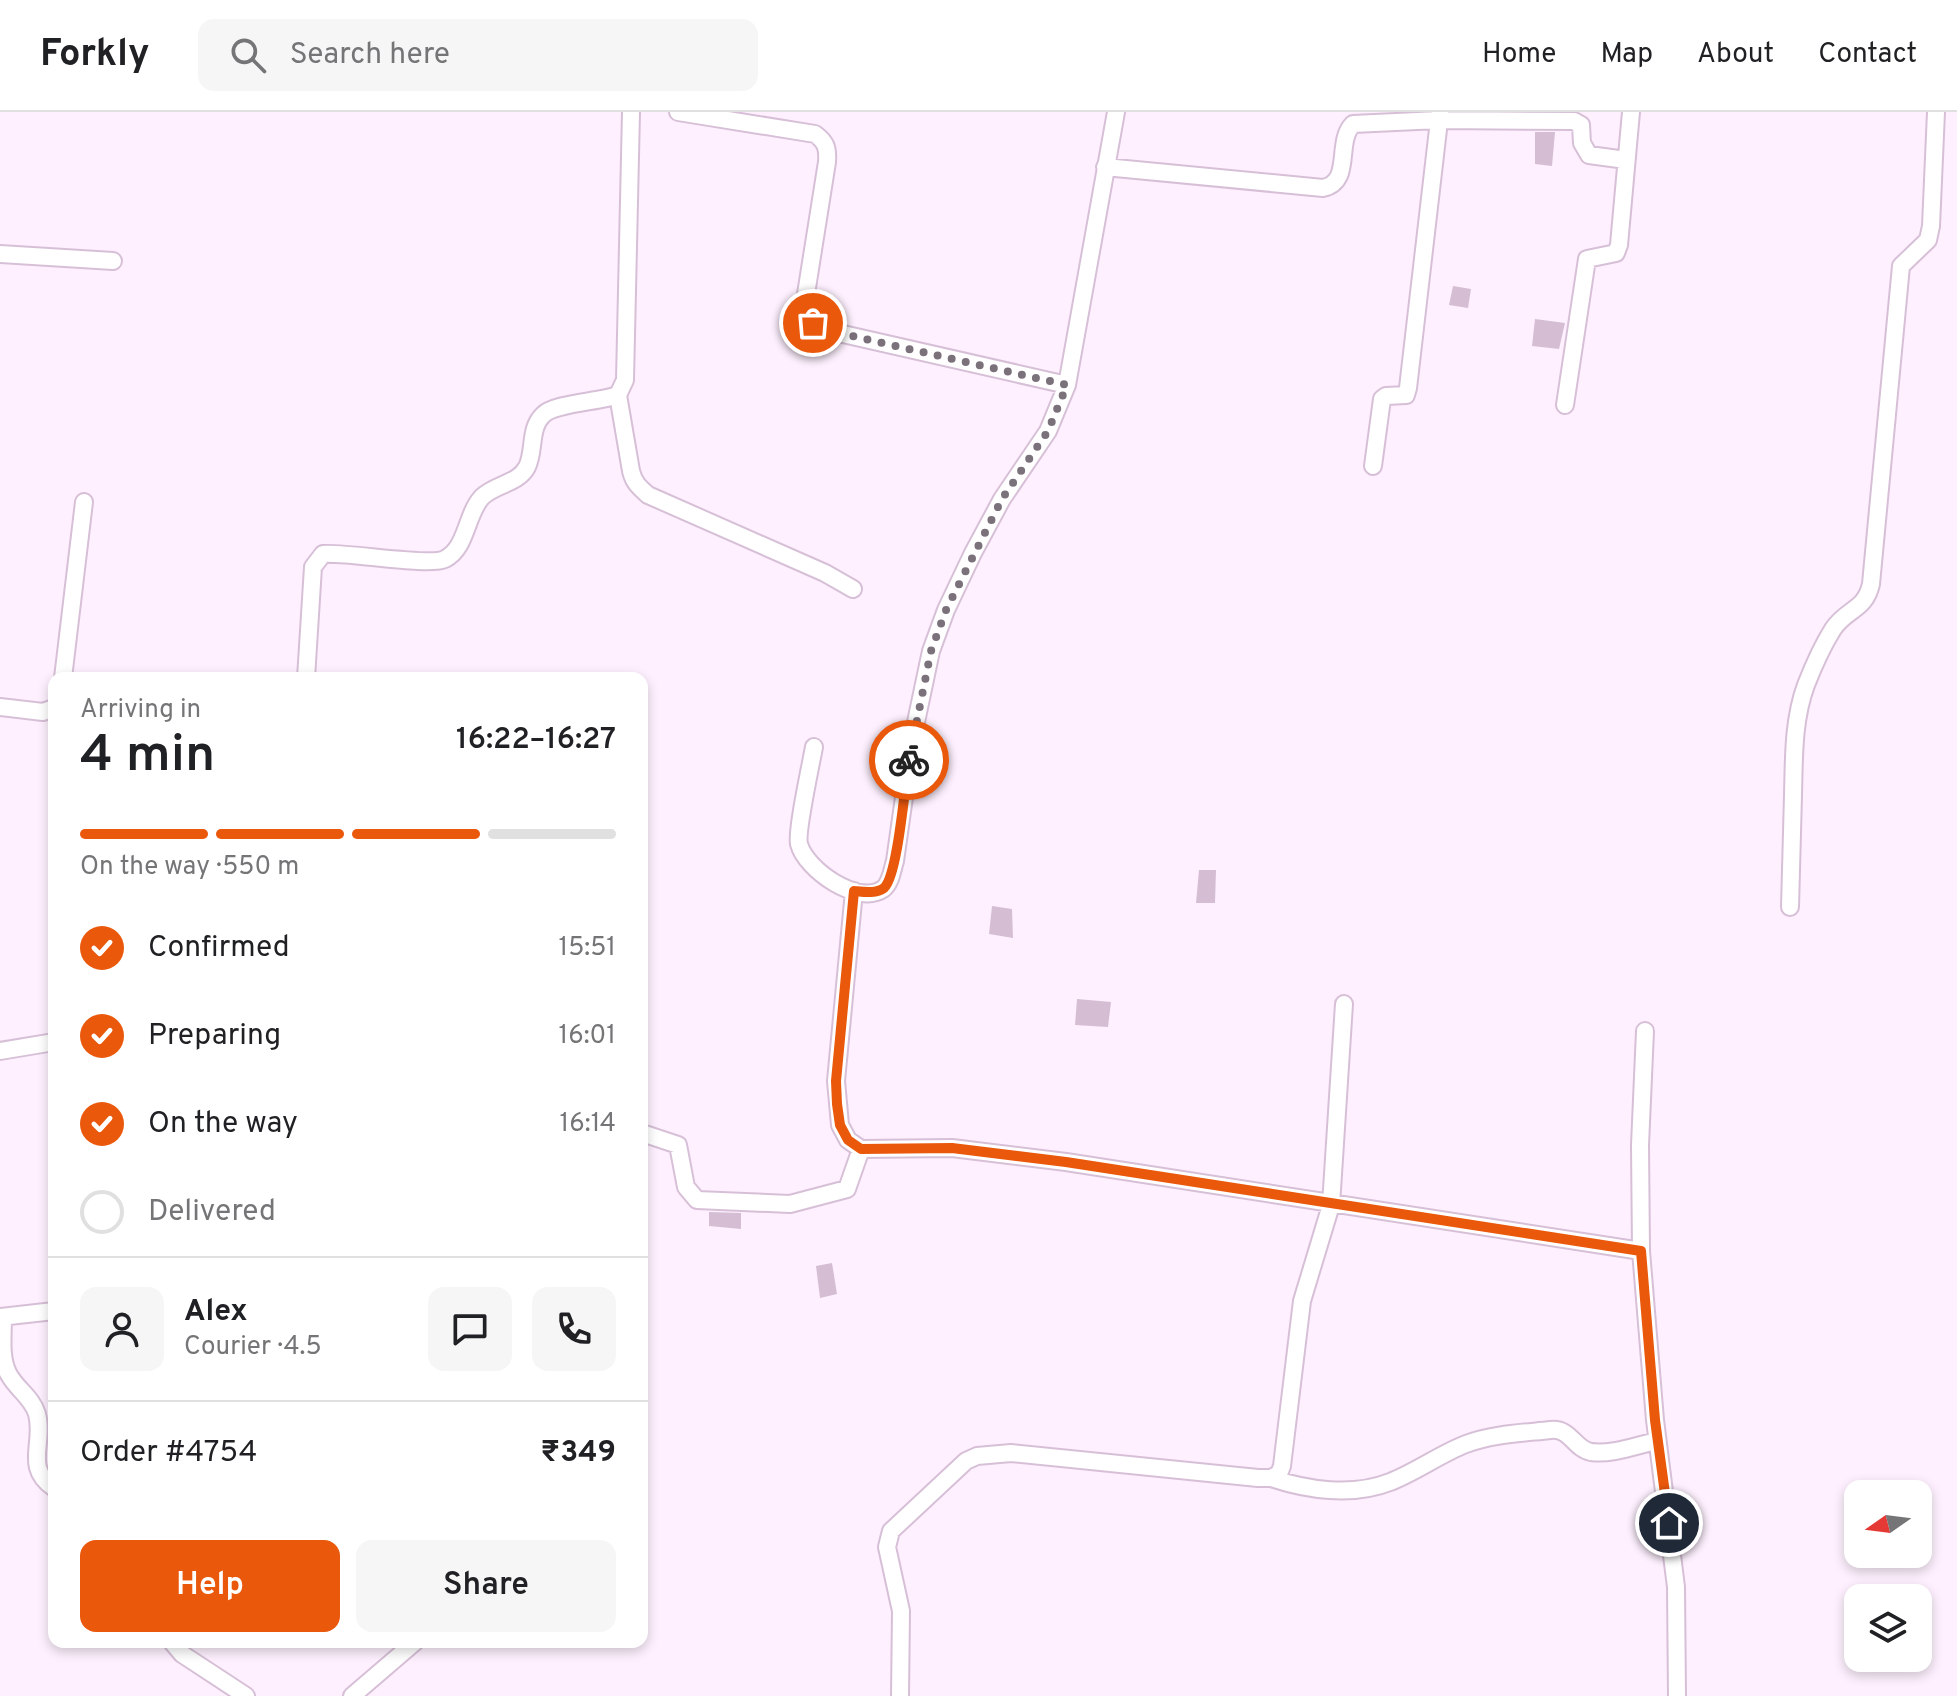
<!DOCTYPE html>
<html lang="en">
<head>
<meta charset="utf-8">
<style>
	:root { --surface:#fff; --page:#f6f6f6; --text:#202124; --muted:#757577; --line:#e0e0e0; --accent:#ea580c }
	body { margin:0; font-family:Overpass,sans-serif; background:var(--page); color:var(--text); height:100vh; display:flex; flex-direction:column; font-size:30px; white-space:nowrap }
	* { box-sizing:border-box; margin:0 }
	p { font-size:26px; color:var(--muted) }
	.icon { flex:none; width:44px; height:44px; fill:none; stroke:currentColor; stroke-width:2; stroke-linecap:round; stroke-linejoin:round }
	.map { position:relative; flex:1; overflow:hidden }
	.drawer { position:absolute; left:48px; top:560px; width:600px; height:976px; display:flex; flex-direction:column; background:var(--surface); border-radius:16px; box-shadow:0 4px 12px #0003 }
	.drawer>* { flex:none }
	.needle { width:52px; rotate:256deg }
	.fabs { position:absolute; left:1844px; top:1368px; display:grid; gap:16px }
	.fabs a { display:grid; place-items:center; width:88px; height:88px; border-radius:16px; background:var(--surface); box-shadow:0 4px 12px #0003; font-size:40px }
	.pin { position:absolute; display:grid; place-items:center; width:68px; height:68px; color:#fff; margin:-34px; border:4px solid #fff; border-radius:50%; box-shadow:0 2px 8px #0007 }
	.courier { position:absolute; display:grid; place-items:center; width:80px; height:80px; margin:-40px; border:6px solid #ea580c; border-radius:50%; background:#fff; color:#222; box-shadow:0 2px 10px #0007 }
	.overview em { font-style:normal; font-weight:600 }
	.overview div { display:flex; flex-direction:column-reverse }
	.overview { display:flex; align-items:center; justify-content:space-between; height:136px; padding:0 32px }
	h1 { font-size:52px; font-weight:600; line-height:60px }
	.bar { display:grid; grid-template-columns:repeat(4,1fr); gap:12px 8px; align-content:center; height:96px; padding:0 32px }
	.bar i { height:10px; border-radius:6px; background:var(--line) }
	.bar .active { background:var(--accent) }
	.bar p { grid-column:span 4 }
	.line { display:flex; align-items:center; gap:20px; padding:0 32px; border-top:2px solid var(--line) }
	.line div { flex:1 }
	.round { display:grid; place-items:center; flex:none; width:84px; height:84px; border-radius:16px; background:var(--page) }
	ol { padding:0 32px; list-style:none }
	li { display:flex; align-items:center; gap:24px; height:88px }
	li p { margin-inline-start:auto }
	li .icon { padding:8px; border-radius:50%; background:var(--accent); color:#fff; stroke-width:4 }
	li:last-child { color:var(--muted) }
	li i { width:44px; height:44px; border:4px solid var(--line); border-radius:50% }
	.cta { display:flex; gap:16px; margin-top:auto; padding:16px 32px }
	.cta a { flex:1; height:92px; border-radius:16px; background:var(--accent); color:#fff; font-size:32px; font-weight:600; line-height:92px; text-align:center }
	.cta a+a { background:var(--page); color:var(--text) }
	header { display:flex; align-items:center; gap:48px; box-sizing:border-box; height:112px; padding:0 40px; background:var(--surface); border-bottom:2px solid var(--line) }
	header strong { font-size:38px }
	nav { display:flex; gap:44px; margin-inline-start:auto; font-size:28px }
	.search { width:560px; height:72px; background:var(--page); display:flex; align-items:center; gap:20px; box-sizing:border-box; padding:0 28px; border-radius:16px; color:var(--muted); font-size:30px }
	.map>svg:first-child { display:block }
</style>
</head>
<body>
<header>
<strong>Forkly</strong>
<div class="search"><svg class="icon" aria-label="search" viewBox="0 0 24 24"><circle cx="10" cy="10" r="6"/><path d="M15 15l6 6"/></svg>Search here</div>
<nav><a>Home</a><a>Map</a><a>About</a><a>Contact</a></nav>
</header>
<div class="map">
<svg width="1957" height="1584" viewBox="0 0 1957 1584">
	<rect width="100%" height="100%" fill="#fef0fe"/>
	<!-- building -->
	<path fill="#d5bdd4" d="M 1535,20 L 1555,20 L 1552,54 L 1535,52 Z
		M 1453,174 L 1471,177 L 1468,196 L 1449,193 Z
		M 1535,207 L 1565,211 L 1559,237 L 1532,234 Z
		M 1199,758 L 1216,758 L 1215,791 L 1196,791 Z
		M 992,794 L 1012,797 L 1013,826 L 989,822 Z
		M 1077,887 L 1111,890 L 1108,915 L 1075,913 Z
		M 709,1100 L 741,1101 L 741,1117 L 709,1114 Z
		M 832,1151 L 837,1182 L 820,1186 L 816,1154 Z"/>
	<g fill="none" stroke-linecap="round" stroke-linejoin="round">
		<defs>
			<path id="minor" d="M 678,0 L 815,22 C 826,30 828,36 827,50 L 806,182 C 806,198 808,207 821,217 L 1067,273
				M 1105,55 L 1323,76 C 1353,70 1335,30 1353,12 L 1439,8 L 1574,9 L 1581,13 L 1582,31 L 1589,43 L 1626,48
				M 0,142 L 113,149
				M 618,283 L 631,359 C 634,371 639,375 648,383 L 825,461 L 853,477
				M 1565,293 L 1587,147 L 1616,141 L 1619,133 L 1631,0
				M 1373,354 L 1382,287 L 1386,284 L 1406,283 L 1408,276 L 1440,0
				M 63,566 L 84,390
				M 306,566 L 313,455 L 323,442 C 349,440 430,455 445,447 C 467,436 466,402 482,385 C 495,372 518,372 527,355 C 535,339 529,316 543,303 C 554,291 599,290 618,283 L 625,268 L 631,0
				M 0,595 L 43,600 L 54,596
				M 814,635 C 811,652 796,720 799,732 C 806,758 858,794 883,777 C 891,771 892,758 895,749 L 912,629 L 931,539 L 946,498 L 973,441 L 1002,387 L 1048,319 L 1067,273 L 1116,0
				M 854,779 L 836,969 L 840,1013 L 848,1028 L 861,1037 L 952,1036 L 1066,1050 L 1641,1139
				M 1790,795 C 1791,758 1792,720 1793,683 C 1794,646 1793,608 1806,573 C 1813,555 1823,533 1833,517 C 1847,496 1865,499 1871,472 L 1901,154 L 1928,128 L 1931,114 L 1936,0
				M 1645,919 L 1640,1033 L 1641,1139 L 1655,1308 L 1676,1475 L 1677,1584
				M 0,939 L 54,930
				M 642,1021 L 678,1033 L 686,1075 L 697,1088 L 790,1092 L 847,1077 L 861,1037
				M 0,1205 L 54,1199
				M 3,1205 C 3,1223 0,1245 8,1261 C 16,1277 32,1285 37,1302 C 45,1331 23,1355 54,1376
				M 1271,1366 C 1307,1378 1352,1385 1390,1370 C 1416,1360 1440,1342 1466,1332 C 1492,1322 1523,1321 1551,1318 C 1571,1316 1574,1337 1591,1340 C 1612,1343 1637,1333 1657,1329
				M 172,1530 L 182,1542 L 246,1584
				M 352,1584 L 415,1530
				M 900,1584 L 901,1499 L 887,1435 L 891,1419 L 966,1349 L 977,1344 L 1011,1341 L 1258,1366 L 1271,1366 L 1279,1362 L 1282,1354 L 1302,1189 L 1331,1093 L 1344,892"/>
		</defs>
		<!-- minor casing -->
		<use href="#minor" stroke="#d7c0d7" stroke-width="20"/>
		<!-- minor -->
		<use href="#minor" stroke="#fff" stroke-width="16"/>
	</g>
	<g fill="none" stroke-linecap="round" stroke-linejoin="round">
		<!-- done -->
		<path stroke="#7b717b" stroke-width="8" stroke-dasharray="0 14.4" d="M 813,211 L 821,217 L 1067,273 L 1048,319 L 1002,387 L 946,498 L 931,539 L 909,648"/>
		<!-- route -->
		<path stroke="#ea580c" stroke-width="10" d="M 909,648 C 905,670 898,764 884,776 C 876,782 864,780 854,779 L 836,969 L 837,992 L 840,1013 L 848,1028 L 861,1037 L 952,1036 L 1066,1050 L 1641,1139 L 1655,1308 L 1669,1411"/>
	</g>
</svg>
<div class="fabs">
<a><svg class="needle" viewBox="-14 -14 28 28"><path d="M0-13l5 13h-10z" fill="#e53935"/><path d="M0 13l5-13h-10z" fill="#757577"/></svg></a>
<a><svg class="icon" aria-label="layers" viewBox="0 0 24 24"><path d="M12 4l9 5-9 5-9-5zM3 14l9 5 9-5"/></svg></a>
</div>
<div class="pin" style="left:813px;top:211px;background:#ea580c"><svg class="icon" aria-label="bag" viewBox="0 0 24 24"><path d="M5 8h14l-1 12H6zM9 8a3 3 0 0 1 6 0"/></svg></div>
<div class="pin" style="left:1669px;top:1411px;background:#1f2937"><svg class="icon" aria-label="home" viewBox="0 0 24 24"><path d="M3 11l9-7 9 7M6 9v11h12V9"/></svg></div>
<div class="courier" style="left:909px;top:648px"><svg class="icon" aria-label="bike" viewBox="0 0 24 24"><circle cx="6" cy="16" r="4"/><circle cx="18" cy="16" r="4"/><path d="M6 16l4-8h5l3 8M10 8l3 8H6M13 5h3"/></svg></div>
<section class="drawer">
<div class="overview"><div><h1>4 min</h1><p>Arriving in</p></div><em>16:22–16:27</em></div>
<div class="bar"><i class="active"></i><i class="active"></i><i class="active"></i><i></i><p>On the way · 550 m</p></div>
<ol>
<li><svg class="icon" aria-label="check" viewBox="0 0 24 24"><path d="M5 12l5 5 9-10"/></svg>Confirmed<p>15:51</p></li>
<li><svg class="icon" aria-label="check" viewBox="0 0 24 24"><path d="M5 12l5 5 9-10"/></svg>Preparing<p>16:01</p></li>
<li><svg class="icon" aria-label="check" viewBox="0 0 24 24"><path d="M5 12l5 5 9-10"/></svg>On the way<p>16:14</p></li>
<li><i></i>Delivered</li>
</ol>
<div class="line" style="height:144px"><a class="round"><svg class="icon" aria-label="person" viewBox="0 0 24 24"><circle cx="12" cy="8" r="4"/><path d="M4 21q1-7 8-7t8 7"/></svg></a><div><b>Alex</b><p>Courier · 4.5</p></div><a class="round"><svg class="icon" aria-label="chat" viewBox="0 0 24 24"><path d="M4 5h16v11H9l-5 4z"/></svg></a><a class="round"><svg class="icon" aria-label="phone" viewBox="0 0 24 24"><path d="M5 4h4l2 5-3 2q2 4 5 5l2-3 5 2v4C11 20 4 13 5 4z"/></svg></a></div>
<div class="line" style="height:104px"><div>Order #4754</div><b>₹349</b></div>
<div class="cta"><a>Help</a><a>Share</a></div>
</section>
</div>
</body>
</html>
